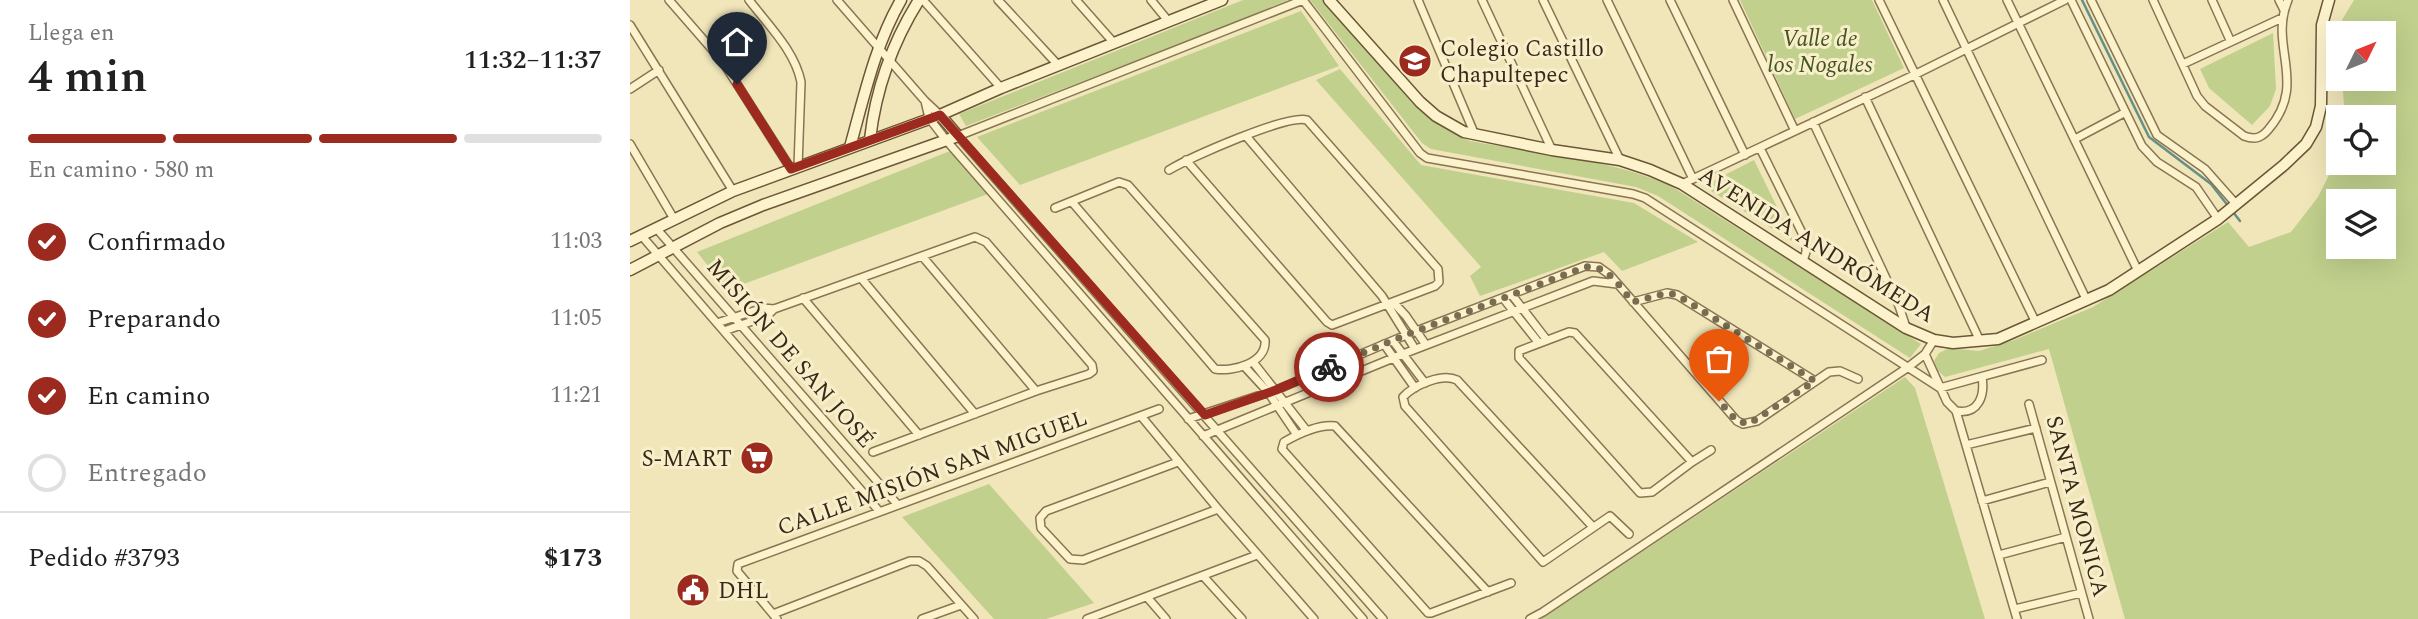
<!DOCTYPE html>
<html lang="es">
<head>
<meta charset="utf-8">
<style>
	:root { --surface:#fff; --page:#f2f2f2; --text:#222; --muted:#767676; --line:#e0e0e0; --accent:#9d2a1e }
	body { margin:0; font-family:Spectral,serif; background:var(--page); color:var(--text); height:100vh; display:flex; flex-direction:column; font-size:26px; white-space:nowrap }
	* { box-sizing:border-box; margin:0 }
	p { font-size:23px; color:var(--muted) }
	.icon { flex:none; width:38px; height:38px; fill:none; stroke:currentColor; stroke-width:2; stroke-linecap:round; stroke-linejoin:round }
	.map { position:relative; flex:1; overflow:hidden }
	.panel { display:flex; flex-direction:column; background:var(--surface); width:630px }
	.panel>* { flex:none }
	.needle { width:46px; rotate:47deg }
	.controls { position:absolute; left:1696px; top:21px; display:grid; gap:14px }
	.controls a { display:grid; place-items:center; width:70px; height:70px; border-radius:0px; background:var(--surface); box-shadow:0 7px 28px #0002; font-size:35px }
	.pin { position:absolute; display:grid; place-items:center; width:60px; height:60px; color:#fff; margin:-72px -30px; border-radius:50% 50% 50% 0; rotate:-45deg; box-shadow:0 0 7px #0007 }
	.pin .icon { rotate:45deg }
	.courier { position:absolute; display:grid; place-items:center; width:70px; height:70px; margin:-35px; border:5px solid #9d2a1e; border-radius:50%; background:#fff; color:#222; box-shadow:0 2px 9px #0007 }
	.overview em { font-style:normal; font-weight:600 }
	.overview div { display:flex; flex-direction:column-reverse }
	.overview { display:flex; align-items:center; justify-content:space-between; height:119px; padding:0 28px }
	h1 { font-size:46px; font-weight:600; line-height:52px }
	.bar { display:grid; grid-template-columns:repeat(4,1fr); gap:10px 7px; align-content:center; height:84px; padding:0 28px }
	.bar i { height:9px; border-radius:5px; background:var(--line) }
	.bar .active { background:var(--accent) }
	.bar p { grid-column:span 4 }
	.line { display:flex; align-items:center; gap:18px; padding:0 28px; border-top:2px solid var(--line) }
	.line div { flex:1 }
	ol { padding:0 28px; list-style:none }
	li { display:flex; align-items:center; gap:21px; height:77px }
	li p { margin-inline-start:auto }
	li .icon { padding:7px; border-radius:50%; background:var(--accent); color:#fff; stroke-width:4 }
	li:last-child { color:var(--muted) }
	li i { width:38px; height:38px; border:4px solid var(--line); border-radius:50% }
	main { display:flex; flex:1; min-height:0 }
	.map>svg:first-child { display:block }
</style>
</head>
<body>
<main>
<section class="panel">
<div class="overview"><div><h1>4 min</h1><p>Llega en</p></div><em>11:32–11:37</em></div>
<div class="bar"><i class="active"></i><i class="active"></i><i class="active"></i><i></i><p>En camino · 580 m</p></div>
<ol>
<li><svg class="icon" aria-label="check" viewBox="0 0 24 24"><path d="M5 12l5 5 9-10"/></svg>Confirmado<p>11:03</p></li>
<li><svg class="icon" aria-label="check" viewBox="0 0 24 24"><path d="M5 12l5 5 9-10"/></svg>Preparando<p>11:05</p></li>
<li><svg class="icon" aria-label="check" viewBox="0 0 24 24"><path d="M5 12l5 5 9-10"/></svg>En camino<p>11:21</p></li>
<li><i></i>Entregado</li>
</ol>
<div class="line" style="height:91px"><div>Pedido #3793</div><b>$173</b></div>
</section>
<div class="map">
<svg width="1788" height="619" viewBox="0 0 1788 619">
	<rect width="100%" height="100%" fill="#f1e6ba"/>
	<!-- green -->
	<path fill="#c1d08d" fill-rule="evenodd" d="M 613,0 L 658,0 L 571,36 L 336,126 L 329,114 Z
		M 680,0 L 693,0 L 781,102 C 799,120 817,131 840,141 C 907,153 979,159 1041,186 L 1291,344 L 1280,358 L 1028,196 L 1006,187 L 801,149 L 792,143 Z
		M 1110,0 L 1242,0 L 1274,68 L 1165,119 Z
		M 1724,0 L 1788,0 L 1788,619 L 1495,619 L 1419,349 L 1315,377 L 1307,370 L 1304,361 L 1309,353 L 1319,348 L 1349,351 L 1384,340 L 1463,307 L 1598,222 L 1619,247 L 1661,232 L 1688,197 L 1708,157 L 1708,163 L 1754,163 L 1754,117 L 1715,117 L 1712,79 L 1754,79 L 1754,33 L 1711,33 L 1712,20 ZM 1708,201 L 1754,201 L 1754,247 L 1708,247 Z
		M 671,11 L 709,66 L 390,185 L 347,137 Z
		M 1643,33 L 1646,89 L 1640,106 L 1622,125 L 1579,88 L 1570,69 Z
		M 710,69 L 791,165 L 1004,203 L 1068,242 L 992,271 L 974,252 L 850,296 L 840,276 L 851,267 L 686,80 Z
		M 320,151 L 358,194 L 97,290 L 67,252 Z
		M 1124,160 L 1164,242 L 1073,186 Z
		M 1275,377 L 1285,388 L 1355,619 L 911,619 Z
		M 359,484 L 464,603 L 416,619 L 364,619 L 272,517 Z"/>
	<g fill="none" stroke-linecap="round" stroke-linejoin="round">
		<!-- stream -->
		<path stroke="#668f89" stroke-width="2.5" d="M 1452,0 L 1519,137 L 1581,184 L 1599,207
			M 1603,212 L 1610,221"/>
		<defs>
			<path id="street" d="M 39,0 L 93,62 L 161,169
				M 119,0 C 138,25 165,51 171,82 L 168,167
				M 207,0 L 295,101 L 310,115
				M 293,0 L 371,88
				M 368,0 L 428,65
				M 446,0 L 484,43
				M 521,0 L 539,22
				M 673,0 L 328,136 L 753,619
				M 673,0 L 790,153 L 797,158 L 1003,194 L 1015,198 L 1310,388 L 1412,360
				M 788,0 L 845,135
				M 852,0 L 922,150
				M 913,0 L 990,160
				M 977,0 L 1063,179
				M 1040,0 L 1115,155
				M 1103,0 L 1165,131
				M 1249,0 L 1406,323
				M 1313,0 L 1457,301
				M 1377,0 L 1508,271
				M 1441,0 L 1512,146 L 1527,162 L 1566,187 L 1588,219
				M 1461,0 L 1527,135 L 1575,169 L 1606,204
				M 1523,0 L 1567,96 L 1575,106 L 1614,136 C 1625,140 1631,138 1638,130 C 1679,83 1638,47 1658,0
				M 1582,0 L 1600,40
				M 1649,0 L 1654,10
				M 0,25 L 103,191
				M 1553,64 L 1652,18
				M 0,89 L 29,70
				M 1235,97 L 1350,341
				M 295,101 L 299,118 L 316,140 L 733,619
				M 1183,122 L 1269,306 L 1276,327
				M 616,136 L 752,296 L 785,349
				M 1445,139 L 1494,113
				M 0,144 L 44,219
				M 1130,148 L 1176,241 L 1176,252 L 1173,261
				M 539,170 C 559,158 657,114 677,120 L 808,269 L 809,282 L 805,286 L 702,325 L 697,322 L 556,160
				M 1052,184 L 1284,75 L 1435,0
				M 425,208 L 489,182 L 498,185 L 635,340 C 637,363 603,372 585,369 L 442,202
				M 26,228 L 267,504
				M 11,235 L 249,511
				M 292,256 L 406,391
				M 231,278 L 345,414
				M 882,295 L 916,339
				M 173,298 L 289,435
				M 873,298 L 908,342
				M 763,302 L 776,316 L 796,345
				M 1003,302 L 1037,293 L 1047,295 L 1185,381
				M 87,323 L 133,308 L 144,309 L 345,237 L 356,242 L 462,365 L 463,371 L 459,374 L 406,391 L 243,452
				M 94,331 L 137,316 L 144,309
				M 763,341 L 795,383
				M 754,344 L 785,388
				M 1295,354 L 1317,402 L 1326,411 C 1349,415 1355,395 1352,377
				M 623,362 L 677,431
				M 614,366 L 638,392 L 667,435
				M 1399,404 L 1459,619
				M 1326,411 L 1387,619
				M 511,416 L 588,509 L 684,619
				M 558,419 L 646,390 L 776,335 L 955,266 L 969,267 L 980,275 L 1107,421 L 1113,424 L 1127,421 L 1199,372 L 1210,371 L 1228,379
				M 573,436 L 773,354 L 963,281 L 987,284
				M 1336,445 L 1406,428
				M 548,462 L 416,511 L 410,518 L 411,528 L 440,559 L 453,560 L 588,509
				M 1062,462 L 945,333 L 939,332 L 889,351 L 889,358 L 1010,493 L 1022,492 L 1062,462 L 1081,450
				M 1352,501 L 1420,482
				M 963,527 L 827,380 C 812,373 784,385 773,397 L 775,406 L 913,562 L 980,516 L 999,534
				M 1369,555 L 1436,537
				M 574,577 L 612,619
				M 858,592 L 705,426 C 689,424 668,434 654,442 L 652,449 L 798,613 L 801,613 L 881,583
				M 517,597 L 536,619
				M 1385,609 L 1451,593
				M 143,614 L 280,561 L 289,561 L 297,566 L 344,619
				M 147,619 L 107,571 L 108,564 L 529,409
				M 292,619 L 331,605
				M 457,619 L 627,555
				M 900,619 L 913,612 L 1277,368 L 1295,354 L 1304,340"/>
			<path id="secondary" d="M 699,0 L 790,102 L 806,116 L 834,132 L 922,150 L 990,160 L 1020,170 L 1052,184 L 1276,328 L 1304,340 L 1323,343 L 1368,339 L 1479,290 L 1588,219 L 1654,165 L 1676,144 L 1686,127 L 1691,106 L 1692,25 L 1699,0
				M 240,139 C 246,88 262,43 289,0
				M 220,147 C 234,97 245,45 271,0
				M 0,241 L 103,191 L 310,115 L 371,88 L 592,0
				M 0,270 L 90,223 L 133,205 L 328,136 L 310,115"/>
		</defs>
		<!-- street casing -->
		<use href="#street" stroke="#897553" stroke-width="10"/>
		<!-- secondary casing -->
		<use href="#secondary" stroke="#6b5637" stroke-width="13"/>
		<!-- street -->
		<use href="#street" stroke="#fcf3cd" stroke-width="7"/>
		<!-- secondary -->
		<use href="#secondary" stroke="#fcf3cd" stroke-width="10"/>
	</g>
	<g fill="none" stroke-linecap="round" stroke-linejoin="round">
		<!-- done -->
		<path stroke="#786c51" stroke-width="7" stroke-dasharray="0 12.6" d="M 699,367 L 776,335 L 955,267 C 977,263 990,288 1003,302 L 1037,293 L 1047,295 L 1185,381 L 1119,424 L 1107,421 L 1089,401"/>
		<!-- route -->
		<path stroke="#9d2a1e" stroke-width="9" d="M 107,84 L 161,169 L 310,115 L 575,415 L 646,390 L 699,367"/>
	</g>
	<!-- icons -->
	<defs>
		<symbol id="school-disc" viewBox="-11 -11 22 22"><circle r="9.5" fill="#9d2a1e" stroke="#f8efca"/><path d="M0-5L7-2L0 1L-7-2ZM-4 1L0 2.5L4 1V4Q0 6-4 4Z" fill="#fff"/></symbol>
		<symbol id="supermarket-disc" viewBox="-11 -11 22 22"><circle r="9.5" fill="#9d2a1e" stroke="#f8efca"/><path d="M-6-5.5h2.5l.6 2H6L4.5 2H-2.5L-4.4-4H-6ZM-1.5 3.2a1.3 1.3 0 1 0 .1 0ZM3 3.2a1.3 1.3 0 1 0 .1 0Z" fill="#fff"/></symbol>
		<symbol id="civic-disc" viewBox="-11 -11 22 22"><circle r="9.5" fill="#9d2a1e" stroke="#f8efca"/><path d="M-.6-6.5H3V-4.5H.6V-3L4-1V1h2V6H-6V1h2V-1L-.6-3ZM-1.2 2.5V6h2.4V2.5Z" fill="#fff"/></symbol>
	</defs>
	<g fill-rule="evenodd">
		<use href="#school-disc" x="766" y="42" width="38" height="38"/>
		<use href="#supermarket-disc" x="108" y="439" width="38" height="38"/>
		<use href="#civic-disc" x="44" y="571" width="38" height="38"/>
	</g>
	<g text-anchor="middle" stroke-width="6" stroke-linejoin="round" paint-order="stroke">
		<!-- park labels -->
		<g font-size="23" font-style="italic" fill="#42551e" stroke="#f8efca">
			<text x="1190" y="46">Valle de<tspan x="1190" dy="26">los Nogales</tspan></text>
		</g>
		<!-- poi labels -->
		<g font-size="23" fill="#372a19" stroke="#f8efca" text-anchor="start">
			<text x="810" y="56">Colegio Castillo<tspan x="810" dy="26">Chapultepec</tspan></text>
			<text x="102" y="466" text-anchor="end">S-MART</text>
			<text x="88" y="598">DHL</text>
		</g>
		<!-- street labels -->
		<g font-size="23" fill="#372a19" stroke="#f8efca">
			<text transform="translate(1187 244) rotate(32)" y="8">AVENIDA ANDRÓMEDA</text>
			<text transform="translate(161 353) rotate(49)" y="8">MISIÓN DE SAN JOSÉ</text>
			<text transform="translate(302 472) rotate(-20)" y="8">CALLE MISIÓN SAN MIGUEL</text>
			<text transform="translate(1448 506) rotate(75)" y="8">SANTA MONICA</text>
		</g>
	</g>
</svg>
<div class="controls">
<a><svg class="needle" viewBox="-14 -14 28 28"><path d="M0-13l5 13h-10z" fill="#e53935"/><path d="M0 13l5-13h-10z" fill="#767676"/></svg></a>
<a><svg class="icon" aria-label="locate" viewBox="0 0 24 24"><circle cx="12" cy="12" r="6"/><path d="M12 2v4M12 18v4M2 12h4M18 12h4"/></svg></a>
<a><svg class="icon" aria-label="layers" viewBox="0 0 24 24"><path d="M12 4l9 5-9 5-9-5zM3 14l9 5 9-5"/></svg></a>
</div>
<div class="pin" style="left:1089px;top:401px;background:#ea580c"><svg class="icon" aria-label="bag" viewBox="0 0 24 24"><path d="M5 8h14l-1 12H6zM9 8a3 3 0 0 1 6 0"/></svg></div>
<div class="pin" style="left:107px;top:84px;background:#1f2937"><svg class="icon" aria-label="home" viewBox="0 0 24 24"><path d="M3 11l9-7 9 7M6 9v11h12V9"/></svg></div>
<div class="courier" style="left:699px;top:367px"><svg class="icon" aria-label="bike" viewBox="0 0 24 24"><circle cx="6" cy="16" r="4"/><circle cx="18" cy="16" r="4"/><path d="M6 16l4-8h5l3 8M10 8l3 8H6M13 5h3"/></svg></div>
</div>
</main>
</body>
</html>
